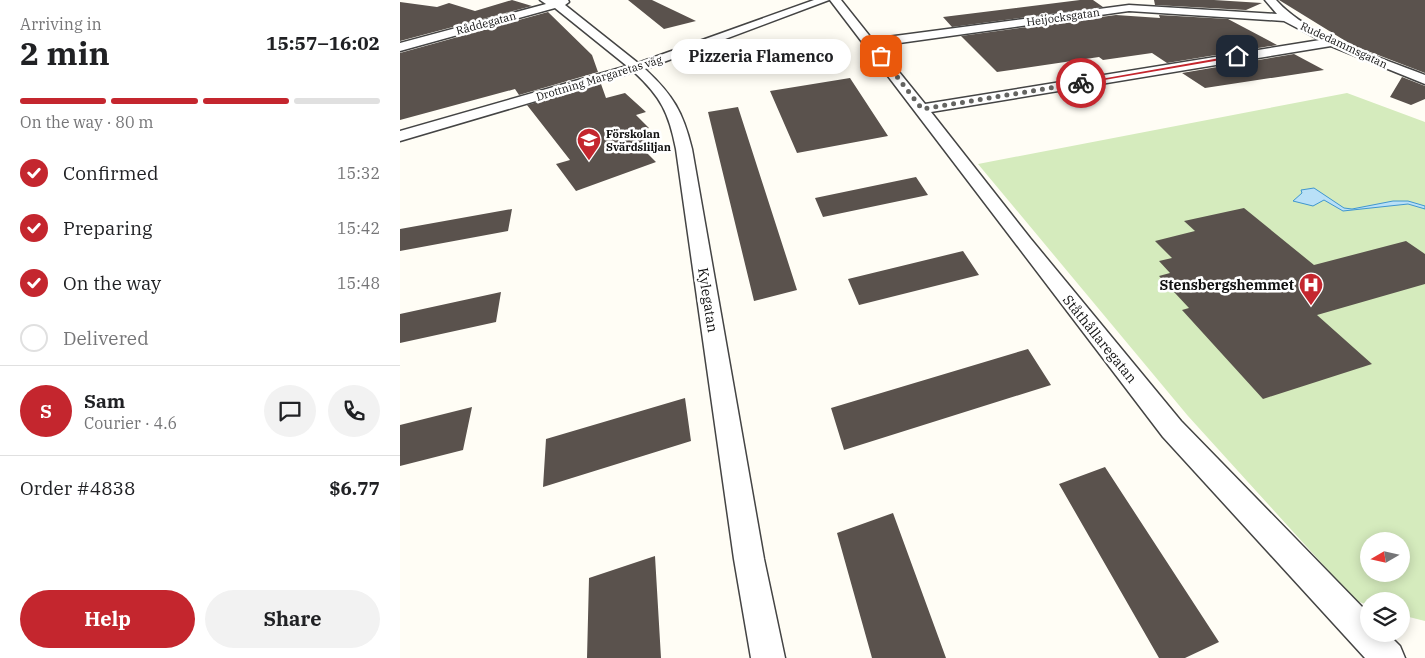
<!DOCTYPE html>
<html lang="en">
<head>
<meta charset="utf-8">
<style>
	:root { --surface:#fff; --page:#f2f2f2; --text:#202124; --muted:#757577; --line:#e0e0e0; --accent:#c4262e }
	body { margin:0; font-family:"IBM Plex Serif",serif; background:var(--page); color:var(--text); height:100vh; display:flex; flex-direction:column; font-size:19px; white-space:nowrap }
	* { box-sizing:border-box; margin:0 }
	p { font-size:16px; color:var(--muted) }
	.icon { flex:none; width:28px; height:28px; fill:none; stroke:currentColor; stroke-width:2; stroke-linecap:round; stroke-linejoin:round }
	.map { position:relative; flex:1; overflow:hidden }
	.details { display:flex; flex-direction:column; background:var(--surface); width:400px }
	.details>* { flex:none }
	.needle { width:32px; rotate:261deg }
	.controls { position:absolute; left:960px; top:532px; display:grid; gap:10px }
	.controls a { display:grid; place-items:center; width:50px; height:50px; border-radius:50%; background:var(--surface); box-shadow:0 2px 12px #0003; font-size:25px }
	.pin { position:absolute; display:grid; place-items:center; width:42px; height:42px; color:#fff; margin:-21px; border-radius:10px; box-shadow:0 2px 8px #0006 }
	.courier { position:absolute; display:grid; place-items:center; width:50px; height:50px; margin:-25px; border:4px solid #c4262e; border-radius:50%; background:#fff; color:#222; box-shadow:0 1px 6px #0007 }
	.bubble { position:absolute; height:35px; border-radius:18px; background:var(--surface); box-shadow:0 2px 12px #0003; font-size:16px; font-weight:700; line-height:35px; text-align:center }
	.head em { font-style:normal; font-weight:700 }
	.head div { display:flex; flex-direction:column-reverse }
	.head { display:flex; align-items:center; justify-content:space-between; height:85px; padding:0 20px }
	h1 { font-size:32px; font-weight:700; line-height:38px }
	.bar { display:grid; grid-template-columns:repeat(4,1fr); gap:8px 5px; align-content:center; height:60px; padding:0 20px }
	.bar i { height:6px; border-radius:4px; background:var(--line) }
	.bar .active { background:var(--accent) }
	.bar p { grid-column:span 4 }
	.line { display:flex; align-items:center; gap:12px; padding:0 20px; border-top:1px solid var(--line) }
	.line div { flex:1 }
	.round { display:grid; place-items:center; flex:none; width:52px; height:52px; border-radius:26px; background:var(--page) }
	ol { padding:0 20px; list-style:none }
	li { display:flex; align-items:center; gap:15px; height:55px }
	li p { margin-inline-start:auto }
	li .icon { padding:5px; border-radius:50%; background:var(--accent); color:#fff; stroke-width:4 }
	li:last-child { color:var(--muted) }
	li i { width:28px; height:28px; border:2px solid var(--line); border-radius:50% }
	.button { display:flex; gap:10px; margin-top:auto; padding:10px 20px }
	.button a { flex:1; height:58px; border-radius:30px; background:var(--accent); color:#fff; font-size:20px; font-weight:700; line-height:58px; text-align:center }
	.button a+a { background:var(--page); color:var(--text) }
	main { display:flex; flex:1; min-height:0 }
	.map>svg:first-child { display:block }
</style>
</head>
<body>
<main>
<section class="details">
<div class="head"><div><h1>2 min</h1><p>Arriving in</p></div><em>15:57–16:02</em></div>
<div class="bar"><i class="active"></i><i class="active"></i><i class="active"></i><i></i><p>On the way · 80 m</p></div>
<ol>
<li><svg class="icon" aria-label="check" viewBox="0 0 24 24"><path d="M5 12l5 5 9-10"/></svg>Confirmed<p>15:32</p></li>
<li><svg class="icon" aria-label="check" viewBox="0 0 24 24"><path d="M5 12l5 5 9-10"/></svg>Preparing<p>15:42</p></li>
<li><svg class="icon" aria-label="check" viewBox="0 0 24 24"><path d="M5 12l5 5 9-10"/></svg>On the way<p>15:48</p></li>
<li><i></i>Delivered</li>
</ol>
<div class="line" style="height:90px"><b class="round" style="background:var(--accent);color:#fff">S</b><div><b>Sam</b><p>Courier · 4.6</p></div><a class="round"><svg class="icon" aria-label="chat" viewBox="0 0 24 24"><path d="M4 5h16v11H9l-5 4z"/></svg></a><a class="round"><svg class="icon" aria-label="phone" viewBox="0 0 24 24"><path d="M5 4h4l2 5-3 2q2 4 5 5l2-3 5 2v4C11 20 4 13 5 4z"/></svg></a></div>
<div class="line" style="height:65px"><div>Order #4838</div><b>$6.77</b></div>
<div class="button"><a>Help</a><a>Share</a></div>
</section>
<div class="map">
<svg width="1025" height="658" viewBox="0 0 1025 658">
	<rect width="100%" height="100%" fill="#fffdf5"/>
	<!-- green -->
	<path fill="#d5ebbd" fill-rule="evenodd" d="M 947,93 L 1025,122 L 1025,621 L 1001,615 L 1001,601 L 969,601 L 969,605 L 956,601 L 788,416 L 578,164 ZM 969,541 L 1001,541 L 1001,574 L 969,574 Z"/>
	<!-- water -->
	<path fill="#b9e0f7" stroke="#3f96cf" d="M 914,188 L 944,208 L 952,209 L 993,201 L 1008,201 L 1025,206 L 1025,209 L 1008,204 L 943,211 L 924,200 L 913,206 L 893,201 L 902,193 L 901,190 Z"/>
	<!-- building -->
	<path fill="#5a524d" d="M 112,0 L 132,6 L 0,41 L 0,2 L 37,7 L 49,3 L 75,11 Z
		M 228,0 L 252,0 L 296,21 L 264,29 Z
		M 680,0 L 693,0 L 703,7 L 552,27 L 543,17 Z
		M 754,0 L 814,0 L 862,3 L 846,10 L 755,5 Z
		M 879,0 L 1025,0 L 1025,73 L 952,45 Z
		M 148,12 L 192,55 L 198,72 L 119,95 L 115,89 L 0,120 L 0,53 Z
		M 716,15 L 760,18 L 759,15 L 828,19 L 877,45 L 767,63 L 752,53 L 703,60 L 699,57 L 597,72 L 561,36 Z
		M 894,54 L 924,70 L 805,88 L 782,73 Z
		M 1002,77 L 1025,86 L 1025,99 L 1011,105 L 990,97 Z
		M 450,78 L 488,136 L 397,153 L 370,91 Z
		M 201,84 L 206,98 L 225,93 L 246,112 L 236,115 L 249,128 L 239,131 L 252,144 L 242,148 L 256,162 L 176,191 L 156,164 L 170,160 L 127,105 Z
		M 338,107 L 397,290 L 354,301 L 308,112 Z
		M 516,177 L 528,195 L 423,217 L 415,198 Z
		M 844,208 L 914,265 L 1006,241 L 1025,254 L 1025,284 L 917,315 L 972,364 L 863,399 L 782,310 L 789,308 L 759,276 L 770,273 L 759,261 L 772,258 L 755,241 L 795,231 L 784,221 Z
		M 112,209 L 108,231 L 0,251 L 0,229 Z
		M 563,251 L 579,275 L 459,305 L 448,279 Z
		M 101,292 L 96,322 L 0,343 L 0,314 Z
		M 628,349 L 651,385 L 444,450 L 431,408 Z
		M 285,398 L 291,441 L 143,487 L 146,439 Z
		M 72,407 L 63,450 L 0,466 L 0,425 Z
		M 705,467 L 819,642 L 785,658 L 759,658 L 659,484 Z
		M 493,513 L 546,658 L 472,658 L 437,533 Z
		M 255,556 L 261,658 L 187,658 L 189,578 Z"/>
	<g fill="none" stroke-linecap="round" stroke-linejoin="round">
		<defs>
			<path id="street" d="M 140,0 L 168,0 L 169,2 L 165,5 L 238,63 L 414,0 L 429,0 L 245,69 C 273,95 283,112 292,149 L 364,559 L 385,658 L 351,658 L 334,559 L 276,149 C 269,113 261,97 234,72 L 0,141 L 0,131 L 227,66 L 155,8 L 0,51 L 0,43 L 146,4 Z
				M 430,0 L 441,0 L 472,39 L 729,5 L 877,14 L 865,0 L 876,0 C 910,38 978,56 1025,75 L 1025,84 L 931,46 L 531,112 L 630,238 L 781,421 L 969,614 L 969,634 L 988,634 L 1000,646 L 1005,658 L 965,658 L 763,437 ZM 729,11 L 884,21 L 920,40 L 525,104 L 478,46 Z"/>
		</defs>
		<!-- street casing -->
		<use href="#street" stroke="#444" stroke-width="3"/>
		<!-- street -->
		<use href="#street" fill="#fff" fill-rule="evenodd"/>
	</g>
	<!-- route -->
	<path fill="#c4262e" d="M 837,55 L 838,57 L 681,84 L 678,83 Z"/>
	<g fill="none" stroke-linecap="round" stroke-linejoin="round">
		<!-- done -->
		<path stroke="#646461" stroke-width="5" stroke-dasharray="0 9" d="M 481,56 L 522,109 L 681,83"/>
	</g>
	<!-- icons -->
	<defs>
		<symbol id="school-pin" viewBox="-11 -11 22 30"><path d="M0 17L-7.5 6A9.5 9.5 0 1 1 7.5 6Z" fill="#c4262e" stroke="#fff"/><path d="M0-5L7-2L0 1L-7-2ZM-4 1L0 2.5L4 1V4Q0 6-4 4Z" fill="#fff"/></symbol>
		<symbol id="hospital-pin" viewBox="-11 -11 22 30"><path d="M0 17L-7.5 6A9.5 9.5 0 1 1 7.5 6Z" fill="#c4262e" stroke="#fff"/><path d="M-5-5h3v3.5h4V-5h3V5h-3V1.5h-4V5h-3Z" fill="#fff"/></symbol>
	</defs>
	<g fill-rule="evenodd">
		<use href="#school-pin" x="175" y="126" width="28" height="38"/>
		<use href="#hospital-pin" x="897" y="271" width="28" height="38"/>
	</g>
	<g text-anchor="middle" stroke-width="5" stroke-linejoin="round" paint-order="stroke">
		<!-- far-street labels -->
		<g font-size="11" fill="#111" stroke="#fff">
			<text transform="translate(663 17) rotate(-8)" y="4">Heijocksgatan</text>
			<text transform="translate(86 23) rotate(-15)" y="4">Råddegatan</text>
			<text transform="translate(944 45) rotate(25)" y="4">Rudedammsgatan</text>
			<text transform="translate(199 78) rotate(-17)" y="4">Drottning Margaretas väg</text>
		</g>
		<!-- far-poi labels -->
		<g font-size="11" font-weight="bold" fill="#111" stroke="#fff" text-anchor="start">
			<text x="206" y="138">Förskolan<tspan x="206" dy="13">Svärdsliljan</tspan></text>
		</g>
		<!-- poi labels -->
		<g font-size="14" font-weight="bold" fill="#111" stroke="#fff" text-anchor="end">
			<text x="894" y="290">Stensbergshemmet</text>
		</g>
		<!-- street labels -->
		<g font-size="14" fill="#111" stroke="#fff">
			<text transform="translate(308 300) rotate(81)" y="5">Kylegatan</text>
			<text transform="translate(700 339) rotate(51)" y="5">Ståthållaregatan</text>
		</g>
	</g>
</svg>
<div class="controls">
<a><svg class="needle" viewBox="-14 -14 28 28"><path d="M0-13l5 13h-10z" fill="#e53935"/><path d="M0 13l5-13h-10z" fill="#757577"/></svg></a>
<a><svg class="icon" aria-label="layers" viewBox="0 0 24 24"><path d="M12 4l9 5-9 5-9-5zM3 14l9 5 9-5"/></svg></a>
</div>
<div class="pin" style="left:481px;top:56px;background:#ea580c"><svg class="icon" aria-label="bag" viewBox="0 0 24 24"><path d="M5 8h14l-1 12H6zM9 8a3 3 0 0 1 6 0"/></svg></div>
<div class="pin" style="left:837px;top:56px;background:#1f2937"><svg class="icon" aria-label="home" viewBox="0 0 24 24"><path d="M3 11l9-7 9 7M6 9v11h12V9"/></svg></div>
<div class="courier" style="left:681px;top:83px"><svg class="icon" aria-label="bike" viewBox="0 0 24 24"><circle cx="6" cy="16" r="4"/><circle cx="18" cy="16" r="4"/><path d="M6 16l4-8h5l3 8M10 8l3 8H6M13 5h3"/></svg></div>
<div class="bubble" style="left:271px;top:39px;width:180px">Pizzeria Flamenco</div>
</div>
</main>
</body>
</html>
